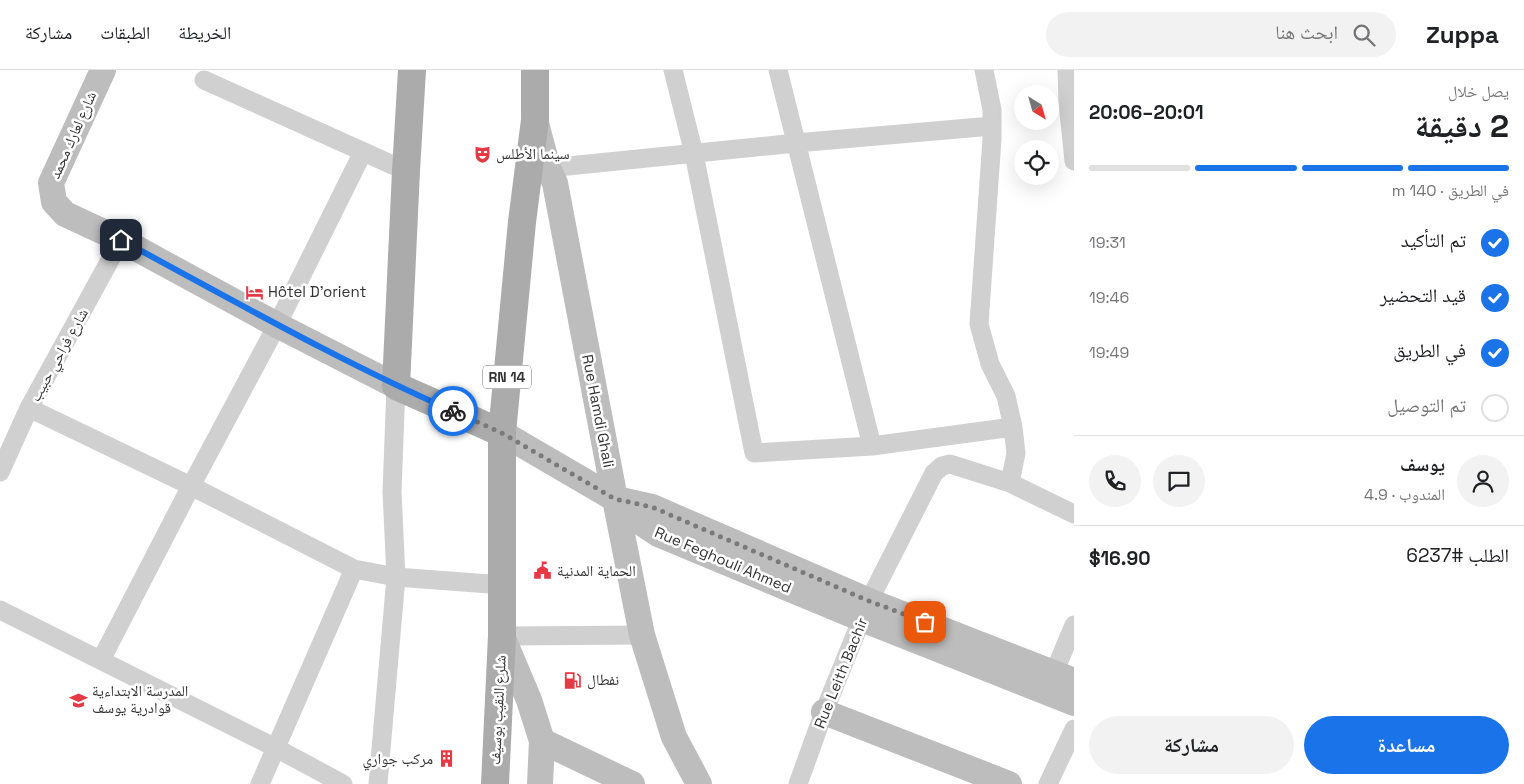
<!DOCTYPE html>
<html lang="ar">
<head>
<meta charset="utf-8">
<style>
	:root { --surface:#fff; --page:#f2f2f2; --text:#202124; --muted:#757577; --line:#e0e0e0; --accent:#1a73e8 }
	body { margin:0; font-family:"Space Grotesk","Noto Naskh Arabic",sans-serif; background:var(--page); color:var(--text); direction:rtl; height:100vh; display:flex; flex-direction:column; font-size:19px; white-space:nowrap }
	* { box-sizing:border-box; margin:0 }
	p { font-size:16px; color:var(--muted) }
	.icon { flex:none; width:28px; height:28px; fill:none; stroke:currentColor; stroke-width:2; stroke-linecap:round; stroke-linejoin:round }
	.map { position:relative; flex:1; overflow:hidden; direction:ltr }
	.details { display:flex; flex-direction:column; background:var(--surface); width:450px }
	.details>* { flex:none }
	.needle { width:32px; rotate:143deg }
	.buttons { position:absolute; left:1014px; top:15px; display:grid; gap:10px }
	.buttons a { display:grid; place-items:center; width:45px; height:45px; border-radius:50%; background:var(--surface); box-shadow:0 5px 20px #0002; font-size:25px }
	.pin { position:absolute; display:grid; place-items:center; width:42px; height:42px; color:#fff; margin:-21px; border-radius:10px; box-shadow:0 2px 8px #0006 }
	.courier { position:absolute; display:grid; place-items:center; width:50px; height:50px; margin:-25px; border:4px solid #1a73e8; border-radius:50%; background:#fff; color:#222; box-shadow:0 1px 6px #0007 }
	.overview em { font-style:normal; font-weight:700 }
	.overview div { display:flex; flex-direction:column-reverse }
	.overview { display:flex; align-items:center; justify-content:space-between; height:85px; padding:0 15px }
	h1 { font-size:32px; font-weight:700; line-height:38px }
	.bar { display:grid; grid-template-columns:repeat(4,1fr); gap:8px 5px; align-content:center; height:60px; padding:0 15px }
	.bar i { height:6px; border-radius:4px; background:var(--line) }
	.bar .on { background:var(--accent) }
	.bar p { grid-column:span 4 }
	.line { display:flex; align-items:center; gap:12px; padding:0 15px; border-top:1px solid var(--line) }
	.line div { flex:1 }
	.round { display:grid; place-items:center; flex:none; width:52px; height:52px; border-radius:26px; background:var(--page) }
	ol { padding:0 15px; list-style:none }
	li { display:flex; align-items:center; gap:15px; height:55px }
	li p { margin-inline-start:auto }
	li .icon { padding:5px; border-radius:50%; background:var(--accent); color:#fff; stroke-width:4 }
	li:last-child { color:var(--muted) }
	li i { width:28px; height:28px; border:2px solid var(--line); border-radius:50% }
	.action { display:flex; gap:10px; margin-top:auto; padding:10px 15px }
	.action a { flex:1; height:58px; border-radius:30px; background:var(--accent); color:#fff; font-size:20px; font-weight:700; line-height:58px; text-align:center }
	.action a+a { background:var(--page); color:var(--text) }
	header { display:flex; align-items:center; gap:30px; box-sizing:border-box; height:70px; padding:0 25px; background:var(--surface); border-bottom:1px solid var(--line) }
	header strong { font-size:24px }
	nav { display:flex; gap:28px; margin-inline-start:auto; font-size:18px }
	.search { width:350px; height:45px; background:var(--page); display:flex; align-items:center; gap:12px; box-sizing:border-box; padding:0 18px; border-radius:28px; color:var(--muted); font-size:19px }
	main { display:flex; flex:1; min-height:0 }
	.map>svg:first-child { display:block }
</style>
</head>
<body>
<header>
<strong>Zuppa</strong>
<div class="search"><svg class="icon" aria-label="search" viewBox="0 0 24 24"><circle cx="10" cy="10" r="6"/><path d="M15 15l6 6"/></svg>ابحث هنا</div>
<nav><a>الخريطة</a><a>الطبقات</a><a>مشاركة</a></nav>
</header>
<main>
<section class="details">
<div class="overview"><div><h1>2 دقيقة</h1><p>يصل خلال</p></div><em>20:01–20:06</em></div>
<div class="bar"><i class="on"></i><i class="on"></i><i class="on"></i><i></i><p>في الطريق · 140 m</p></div>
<ol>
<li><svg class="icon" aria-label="check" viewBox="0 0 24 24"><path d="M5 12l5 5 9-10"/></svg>تم التأكيد<p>19:31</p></li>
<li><svg class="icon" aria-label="check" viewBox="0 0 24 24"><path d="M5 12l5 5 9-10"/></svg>قيد التحضير<p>19:46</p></li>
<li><svg class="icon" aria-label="check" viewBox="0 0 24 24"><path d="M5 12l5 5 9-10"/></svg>في الطريق<p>19:49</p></li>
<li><i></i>تم التوصيل</li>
</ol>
<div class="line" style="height:90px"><a class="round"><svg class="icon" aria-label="person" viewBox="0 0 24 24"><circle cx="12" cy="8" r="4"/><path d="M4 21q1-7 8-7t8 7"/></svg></a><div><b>يوسف</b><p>المندوب · 4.9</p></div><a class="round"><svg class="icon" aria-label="chat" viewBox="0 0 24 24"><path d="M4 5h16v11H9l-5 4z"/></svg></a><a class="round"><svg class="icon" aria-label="phone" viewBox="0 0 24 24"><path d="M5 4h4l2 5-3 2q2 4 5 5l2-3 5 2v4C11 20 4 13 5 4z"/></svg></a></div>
<div class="line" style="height:65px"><div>الطلب #6237</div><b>$16.90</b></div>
<div class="action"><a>مساعدة</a><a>مشاركة</a></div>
</section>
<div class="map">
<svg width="1074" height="714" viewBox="0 0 1074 714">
	<rect width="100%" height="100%" fill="#fff"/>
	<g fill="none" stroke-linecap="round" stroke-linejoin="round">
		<!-- street -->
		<path stroke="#d0d0d0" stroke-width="19" d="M 673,0 L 694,84 L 754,383 L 872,376 L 1013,357 L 1006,326 L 990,294 L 979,254 L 992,69 L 992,40 L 984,0
			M 778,0 L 872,376
			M 1067,0 L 1068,33 L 1074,91
			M 204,10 L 406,101
			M 548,98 L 796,73 L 992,56
			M 29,338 L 191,416 L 354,499 L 396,507 L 503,515
			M 0,402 L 29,338 L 121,170
			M 1010,413 L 1074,444
			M 0,540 L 276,678 L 343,714
			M 502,566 L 642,565
			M 101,590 L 191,416 L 277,255 L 363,82
			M 1054,603 L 1074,555
			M 260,714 L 354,499
			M 378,714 L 396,507 L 392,422 L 396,316
			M 798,714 L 824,642 L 869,531 L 934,403 L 942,396 L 950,394 L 1010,413 L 1016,383 L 1013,357
			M 1048,714 L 1074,659"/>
		<!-- secondary -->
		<path stroke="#bdbdbd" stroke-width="26" d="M 103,0 L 51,113 L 54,132 L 65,144 L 121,170 L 277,255 L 396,316
			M 535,50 L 548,98 L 555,113 L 615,429 L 642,565 L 674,667 L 699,714
			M 502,363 L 615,429 L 637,450 L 658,464 L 862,549 L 1074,633
			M 616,429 L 652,437 L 869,531 L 1074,611
			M 502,566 L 529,630 L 542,671 L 540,714
			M 824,642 L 1009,714
			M 542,671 L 632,714"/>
		<!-- primary -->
		<path stroke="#ababab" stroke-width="28" d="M 412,0 L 406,101 L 396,316 L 502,363
			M 495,714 L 502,566 L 502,363 L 522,152 L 535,50 L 535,0"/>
	</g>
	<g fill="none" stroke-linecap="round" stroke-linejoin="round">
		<!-- done -->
		<path stroke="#7a7a7a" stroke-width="5" stroke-dasharray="0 9" d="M 453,341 L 502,363 L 615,429 L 652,437 L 869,531 L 925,552"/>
		<!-- route -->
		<path stroke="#1a73e8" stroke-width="6" d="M 121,170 C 231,229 339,291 453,341"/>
	</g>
	<!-- icons -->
	<defs>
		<symbol id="theatre-bare" viewBox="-9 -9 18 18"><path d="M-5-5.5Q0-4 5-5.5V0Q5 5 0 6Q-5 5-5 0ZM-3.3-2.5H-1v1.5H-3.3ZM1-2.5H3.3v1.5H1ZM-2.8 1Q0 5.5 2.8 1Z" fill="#e63946" stroke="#fff" stroke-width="2.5" paint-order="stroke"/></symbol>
		<symbol id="hotel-bare" viewBox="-9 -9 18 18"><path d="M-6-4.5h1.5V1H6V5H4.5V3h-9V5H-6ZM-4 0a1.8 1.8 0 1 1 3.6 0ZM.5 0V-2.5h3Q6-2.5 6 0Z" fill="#e63946" stroke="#fff" stroke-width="2.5" paint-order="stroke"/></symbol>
		<symbol id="civic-bare" viewBox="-9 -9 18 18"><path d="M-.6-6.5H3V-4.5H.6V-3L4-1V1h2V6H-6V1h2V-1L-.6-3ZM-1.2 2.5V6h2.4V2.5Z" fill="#e63946" stroke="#fff" stroke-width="2.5" paint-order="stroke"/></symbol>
		<symbol id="fuel-bare" viewBox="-9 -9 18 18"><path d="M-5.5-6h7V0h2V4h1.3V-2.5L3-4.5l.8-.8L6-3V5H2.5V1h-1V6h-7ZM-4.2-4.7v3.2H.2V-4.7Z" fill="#e63946" stroke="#fff" stroke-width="2.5" paint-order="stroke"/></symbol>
		<symbol id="school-bare" viewBox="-9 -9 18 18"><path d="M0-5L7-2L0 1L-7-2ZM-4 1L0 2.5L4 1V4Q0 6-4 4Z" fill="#e63946" stroke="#fff" stroke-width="2.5" paint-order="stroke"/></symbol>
		<symbol id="building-bare" viewBox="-9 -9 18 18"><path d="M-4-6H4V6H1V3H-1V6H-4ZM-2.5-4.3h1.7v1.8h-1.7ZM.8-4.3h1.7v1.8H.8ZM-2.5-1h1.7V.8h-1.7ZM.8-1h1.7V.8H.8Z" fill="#e63946" stroke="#fff" stroke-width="2.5" paint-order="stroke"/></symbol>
	</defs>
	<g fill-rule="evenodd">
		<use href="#theatre-bare" x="470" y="72" width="25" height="25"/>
		<use href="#hotel-bare" x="242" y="210" width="25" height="25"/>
		<use href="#civic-bare" x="530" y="488" width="25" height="25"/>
		<use href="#fuel-bare" x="560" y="598" width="25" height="25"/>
		<use href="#school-bare" x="66" y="618" width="25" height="25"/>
		<use href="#building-bare" x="434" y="676" width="25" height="25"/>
	</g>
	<g text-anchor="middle" stroke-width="5" stroke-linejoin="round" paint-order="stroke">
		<!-- shield labels -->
		<rect fill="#fff" stroke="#707070" stroke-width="1" x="483" y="295.5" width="48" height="23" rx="4"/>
		<g font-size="14" font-weight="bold" fill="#333">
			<text x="507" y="312">RN 14</text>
		</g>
		<!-- street labels -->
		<g font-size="15" fill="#333" stroke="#fff">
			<text transform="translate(73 65) rotate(-66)" y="5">شارع لعارك محمد</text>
			<text transform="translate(59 285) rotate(-61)" y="5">شارع فراحي حبيب</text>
			<text transform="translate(598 341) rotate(79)" y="5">Rue Hamdi Ghali</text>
			<text transform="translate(723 490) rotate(23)" y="5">Rue Feghouli Ahmed</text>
			<text transform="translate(841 603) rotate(-68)" y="5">Rue Leith Bachir</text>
			<text transform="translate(498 640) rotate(-87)" y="5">شلرع النقيب بوسيف</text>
		</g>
		<!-- poi labels -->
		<g font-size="15" fill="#333" stroke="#fff" text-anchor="start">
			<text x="496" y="89">سينما الأطلس</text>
			<text x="268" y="227">Hôtel D'orient</text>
			<text x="557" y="506">الحماية المدنية</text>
			<text x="587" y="615">نفطال</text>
			<text x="92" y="626">المدرسة الابتداءية<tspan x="92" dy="17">قوادرية يوسف</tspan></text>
			<text x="433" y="694" text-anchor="end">مركب جواري</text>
		</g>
	</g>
</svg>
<div class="buttons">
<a><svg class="needle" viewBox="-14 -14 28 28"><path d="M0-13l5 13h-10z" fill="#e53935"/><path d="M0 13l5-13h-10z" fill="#757577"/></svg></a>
<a><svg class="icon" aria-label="locate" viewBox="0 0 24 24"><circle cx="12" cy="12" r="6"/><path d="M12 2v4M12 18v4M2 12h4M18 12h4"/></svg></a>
</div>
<div class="pin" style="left:925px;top:552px;background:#ea580c"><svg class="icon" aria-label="bag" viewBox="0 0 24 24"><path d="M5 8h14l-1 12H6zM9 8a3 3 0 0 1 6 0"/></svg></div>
<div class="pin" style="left:121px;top:170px;background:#1f2937"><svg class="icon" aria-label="home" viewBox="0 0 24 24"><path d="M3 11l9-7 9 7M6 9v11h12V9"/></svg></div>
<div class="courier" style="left:453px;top:341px"><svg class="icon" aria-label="bike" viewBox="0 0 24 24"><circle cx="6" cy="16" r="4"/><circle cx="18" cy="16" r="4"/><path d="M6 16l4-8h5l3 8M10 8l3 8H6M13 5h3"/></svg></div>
</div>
</main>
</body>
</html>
